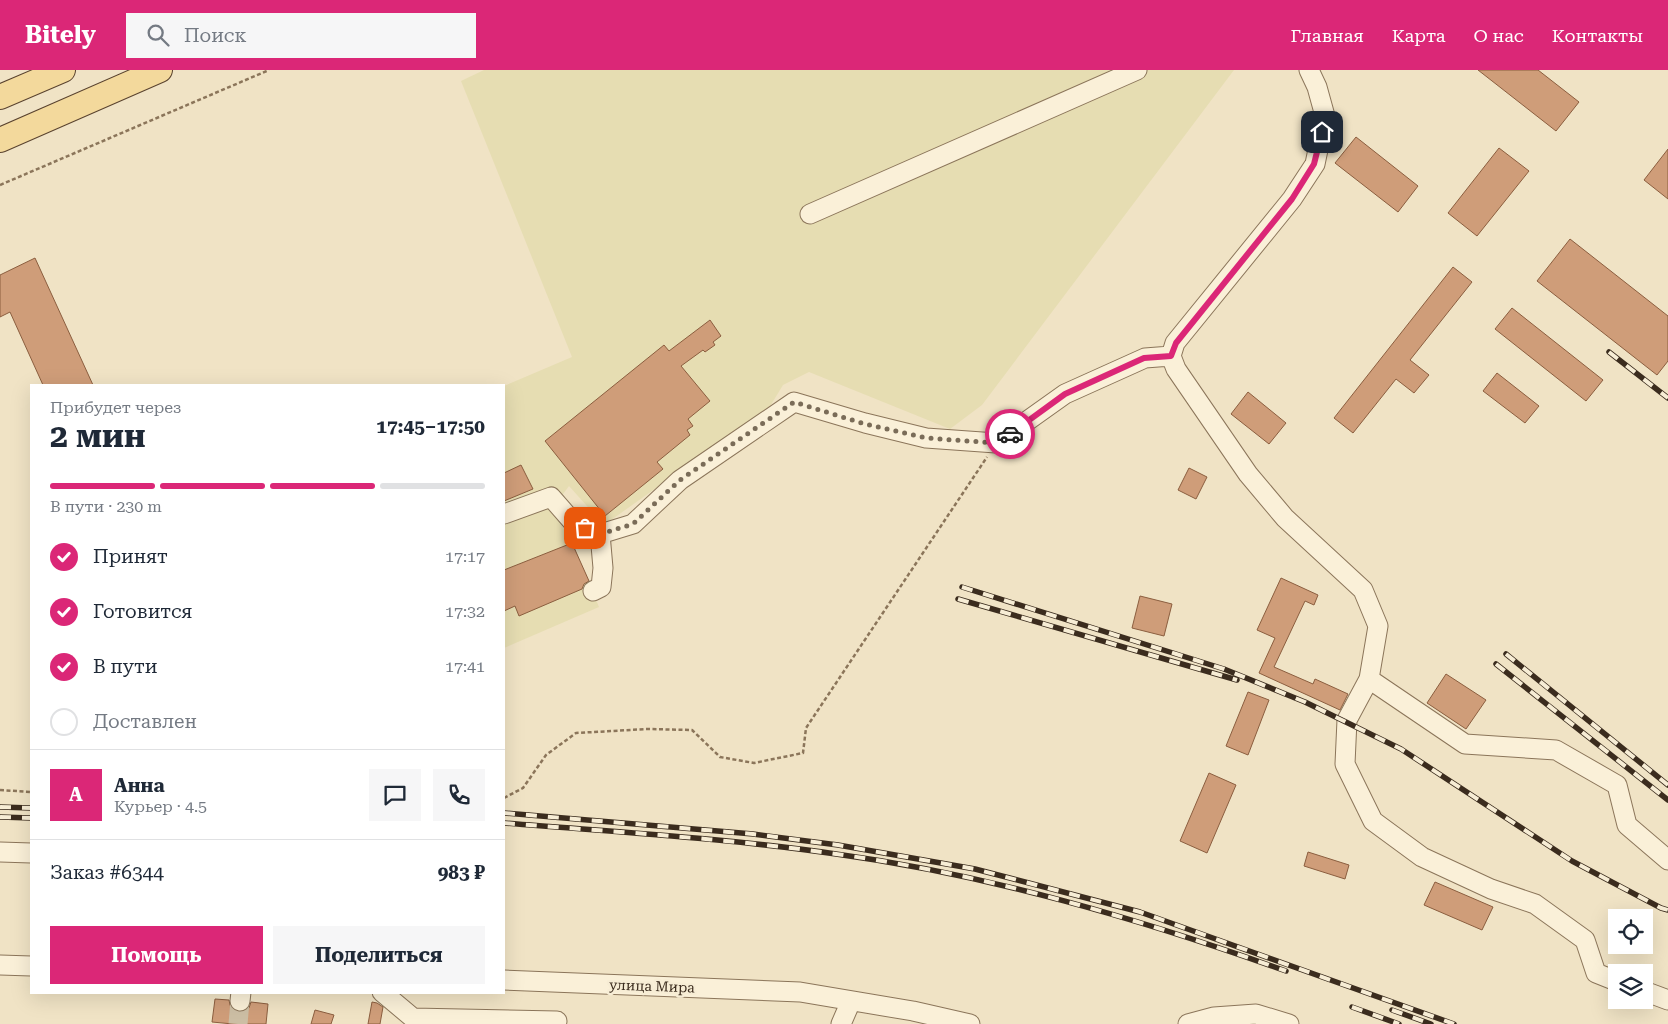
<!DOCTYPE html>
<html lang="ru">
<head>
<meta charset="utf-8">
<style>
	:root { --surface:#fff; --page:#f6f6f7; --text:#1f2937; --muted:#747a83; --line:#e0e1e3; --accent:#db2777 }
	body { margin:0; font-family:"Roboto Serif",serif; background:var(--page); color:var(--text); height:100vh; display:flex; flex-direction:column; font-size:19px; white-space:nowrap }
	* { box-sizing:border-box; margin:0 }
	p { font-size:16px; color:var(--muted) }
	.icon { flex:none; width:28px; height:28px; fill:none; stroke:currentColor; stroke-width:2; stroke-linecap:round; stroke-linejoin:round }
	.map { position:relative; flex:1; overflow:hidden }
	.drawer { position:absolute; left:30px; top:314px; width:475px; height:610px; display:flex; flex-direction:column; background:var(--surface); border-radius:0px; box-shadow:0 5px 20px #0002 }
	.drawer>* { flex:none }
	.buttons { position:absolute; left:1608px; top:839px; display:grid; gap:10px }
	.buttons a { display:grid; place-items:center; width:45px; height:45px; border-radius:0px; background:var(--surface); box-shadow:0 5px 20px #0002; font-size:25px }
	.pin { position:absolute; display:grid; place-items:center; width:42px; height:42px; color:#fff; margin:-21px; border-radius:10px; box-shadow:0 2px 8px #0006 }
	.courier { position:absolute; display:grid; place-items:center; width:50px; height:50px; margin:-25px; border:4px solid #db2777; border-radius:50%; background:#fff; color:#222; box-shadow:0 1px 6px #0007 }
	.headline em { font-style:normal; font-weight:700 }
	.headline div { display:flex; flex-direction:column-reverse }
	.headline { display:flex; align-items:center; justify-content:space-between; height:85px; padding:0 20px }
	h1 { font-size:32px; font-weight:700; line-height:38px }
	.bar { display:grid; grid-template-columns:repeat(4,1fr); gap:8px 5px; align-content:center; height:60px; padding:0 20px }
	.bar i { height:6px; border-radius:4px; background:var(--line) }
	.bar .on { background:var(--accent) }
	.bar p { grid-column:span 4 }
	.line { display:flex; align-items:center; gap:12px; padding:0 20px; border-top:1px solid var(--line) }
	.line div { flex:1 }
	.round { display:grid; place-items:center; flex:none; width:52px; height:52px; border-radius:0px; background:var(--page) }
	ol { padding:0 20px; list-style:none }
	li { display:flex; align-items:center; gap:15px; height:55px }
	li p { margin-inline-start:auto }
	li .icon { padding:5px; border-radius:50%; background:var(--accent); color:#fff; stroke-width:4 }
	li:last-child { color:var(--muted) }
	li i { width:28px; height:28px; border:2px solid var(--line); border-radius:50% }
	.cta { display:flex; gap:10px; margin-top:auto; padding:10px 20px }
	.cta a { flex:1; height:58px; border-radius:0px; background:var(--accent); color:#fff; font-size:20px; font-weight:700; line-height:58px; text-align:center }
	.cta a+a { background:var(--page); color:var(--text) }
	header { display:flex; align-items:center; gap:30px; box-sizing:border-box; height:70px; padding:0 25px; background:var(--accent); color:#fff }
	header strong { font-size:24px }
	nav { display:flex; gap:28px; margin-inline-start:auto; font-size:18px }
	.search { width:350px; height:45px; background:var(--page); display:flex; align-items:center; gap:12px; box-sizing:border-box; padding:0 18px; border-radius:0px; color:var(--muted); font-size:19px }
	.map>svg:first-child { display:block }
</style>
</head>
<body>
<header>
<strong>Bitely</strong>
<div class="search"><svg class="icon" aria-label="search" viewBox="0 0 24 24"><circle cx="10" cy="10" r="6"/><path d="M15 15l6 6"/></svg>Поиск</div>
<nav><a>Главная</a><a>Карта</a><a>О нас</a><a>Контакты</a></nav>
</header>
<div class="map">
<svg width="1668" height="954" viewBox="0 0 1668 954">
	<rect width="100%" height="100%" fill="#f0e3c5"/>
	<!-- farmland -->
	<path fill="#e6ddb2" d="M 484,0 L 1234,0 L 982,335 L 950,359 L 809,302 L 783,315 L 769,338 L 604,455 L 569,416 L 552,439 L 572,473 L 599,537 L 504,578 L 504,316 L 572,287 L 461,11 Z"/>
	<!-- building -->
	<path fill="#cf9d79" stroke="#8b5e3f" d="M 1478,0 L 1538,0 L 1579,32 L 1556,61 Z
		M 1356,67 L 1418,116 L 1398,142 L 1335,93 Z
		M 1499,78 L 1529,101 L 1477,166 L 1448,143 Z
		M 1668,79 L 1668,129 L 1644,110 Z
		M 1570,169 L 1668,246 L 1668,291 L 1657,305 L 1537,211 Z
		M 35,188 L 93,315 L 43,315 L 10,242 L 0,247 L 0,205 Z
		M 1453,197 L 1472,212 L 1410,290 L 1429,305 L 1414,323 L 1396,309 L 1353,363 L 1334,348 Z
		M 1512,238 L 1603,310 L 1586,331 L 1495,259 Z
		M 710,250 L 721,266 L 713,272 L 715,275 L 705,282 L 703,280 L 681,296 L 710,331 L 688,349 L 693,356 L 687,360 L 690,365 L 657,392 L 663,399 L 605,446 L 545,371 L 664,275 L 669,281 Z
		M 1497,303 L 1539,336 L 1525,353 L 1483,321 Z
		M 1248,322 L 1286,353 L 1269,374 L 1231,344 Z
		M 521,395 L 533,419 L 504,431 L 504,403 Z
		M 1189,398 L 1207,407 L 1196,429 L 1178,420 Z
		M 572,473 L 589,511 L 584,514 L 582,519 L 519,546 L 515,536 L 504,541 L 504,500 Z
		M 1281,508 L 1318,525 L 1314,535 L 1305,531 L 1274,597 L 1313,614 L 1315,609 L 1348,624 L 1340,640 L 1259,603 L 1275,568 L 1257,560 Z
		M 1140,526 L 1172,534 L 1164,566 L 1132,558 Z
		M 1446,604 L 1486,630 L 1466,659 L 1427,633 Z
		M 1248,622 L 1269,630 L 1248,685 L 1226,676 Z
		M 1209,703 L 1236,715 L 1207,783 L 1180,771 Z
		M 1308,782 L 1349,795 L 1345,809 L 1304,796 Z
		M 1435,812 L 1493,837 L 1482,860 L 1424,835 Z
		M 215,929 L 229,930 L 230,935 L 233,940 L 239,942 L 245,941 L 249,938 L 251,932 L 268,934 L 266,954 L 233,954 L 212,952 Z
		M 372,932 L 377,933 L 383,937 L 380,954 L 368,954 Z
		M 315,940 L 334,945 L 331,954 L 311,954 Z"/>
	<g fill="none" stroke-linecap="round" stroke-linejoin="round">
		<!-- minor-tunnel -->
		<path stroke="#ccbea4" stroke-width="19" stroke-dasharray="19 9" stroke-linecap="butt" d="M 238,954 L 240,931"/>
		<defs>
			<path id="minor" d="M 1309,0 L 1317,17 L 1325,46 L 1315,94 L 1292,129 L 1175,273 L 1171,286 L 1176,299 L 1248,404 L 1285,448 L 1363,520 L 1378,556 L 1369,609
				M 810,144 L 1137,0
				M 504,444 L 551,427 L 572,451 L 597,465 L 633,454 L 680,410 L 794,332 L 865,353 L 926,368 L 996,373 L 1065,324 L 1145,288 L 1171,286
				M 593,521 L 601,517 L 603,498 L 600,464
				M 0,782 L 31,783
				M 0,895 L 31,896
				M 504,910 L 800,922 L 913,941 L 970,954
				M 1616,911 L 1596,903 L 1585,870 L 1535,834 L 1491,819 L 1422,787 L 1373,751 L 1345,694 L 1347,650 L 1369,609 L 1465,674 L 1556,680 L 1617,715 L 1627,755 L 1668,790
				M 1644,921 L 1668,930
				M 382,922 L 413,948 L 557,951
				M 240,931 L 241,922
				M 841,954 L 851,931
				M 1188,954 L 1214,947 L 1256,944 L 1289,954"/>
			<path id="major" d="M 0,27 L 63,0
				M 0,70 L 160,0"/>
		</defs>
		<!-- minor casing -->
		<use href="#minor" stroke="#8b755a" stroke-width="21"/>
		<!-- major casing -->
		<use href="#major" stroke="#59422e" stroke-width="26"/>
		<!-- path -->
		<path stroke="#8b755a" stroke-width="2.5" stroke-dasharray="4 2.5" stroke-linecap="butt" d="M 0,115 L 269,0
			M 0,720 L 31,722
			M 504,728 L 523,718 L 546,685 L 576,663 L 648,659 L 692,660 L 720,687 L 754,693 L 803,683 L 806,658 L 987,387"/>
		<!-- minor -->
		<use href="#minor" stroke="#faf0d8" stroke-width="19"/>
		<!-- major -->
		<use href="#major" stroke="#f3d99c" stroke-width="24"/>
		<defs>
			<path id="rail" d="M 1609,282 L 1668,328
				M 962,517 L 1224,599 L 1305,632 L 1401,679 L 1572,791 L 1661,838 L 1668,840
				M 958,529 L 1237,610
				M 1506,584 L 1668,715
				M 1496,594 L 1668,730
				M 0,737 L 31,738
				M 504,743 L 753,764 L 838,775 L 975,799 L 1140,842 L 1454,954
				M 0,747 L 31,748
				M 504,753 C 614,762 726,768 836,784 C 990,805 1140,849 1286,901
				M 1352,937 L 1399,954
				M 1392,940 L 1431,954"/>
		</defs>
		<!-- rail casing -->
		<use href="#rail" stroke="#3b2c1e" stroke-width="5.5"/>
		<!-- rail -->
		<use href="#rail" stroke="#f7edd5" stroke-width="4" stroke-dasharray="11" stroke-linecap="butt"/>
	</g>
	<g fill="none" stroke-linecap="round" stroke-linejoin="round">
		<!-- done -->
		<path stroke="#7a6c58" stroke-width="5" stroke-dasharray="0 9" d="M 585,458 L 597,465 L 633,454 L 680,410 L 794,332 L 865,354 L 926,368 L 996,373 L 1010,364"/>
		<!-- route -->
		<path stroke="#db2777" stroke-width="6" d="M 1010,364 L 1065,324 L 1144,288 L 1171,286 L 1176,273 L 1292,129 L 1314,94 L 1322,62"/>
	</g>
	<g text-anchor="middle" stroke-width="5" stroke-linejoin="round" paint-order="stroke">
		<!-- street labels -->
		<g font-size="14" fill="#3b2c1e" stroke="#f7edd5">
			<text transform="translate(652 916) rotate(2)" y="5">улица Мира</text>
		</g>
	</g>
</svg>
<div class="buttons">
<a><svg class="icon" aria-label="locate" viewBox="0 0 24 24"><circle cx="12" cy="12" r="6"/><path d="M12 2v4M12 18v4M2 12h4M18 12h4"/></svg></a>
<a><svg class="icon" aria-label="layers" viewBox="0 0 24 24"><path d="M12 4l9 5-9 5-9-5zM3 14l9 5 9-5"/></svg></a>
</div>
<div class="pin" style="left:585px;top:458px;background:#ea580c"><svg class="icon" aria-label="bag" viewBox="0 0 24 24"><path d="M5 8h14l-1 12H6zM9 8a3 3 0 0 1 6 0"/></svg></div>
<div class="pin" style="left:1322px;top:62px;background:#1f2937"><svg class="icon" aria-label="home" viewBox="0 0 24 24"><path d="M3 11l9-7 9 7M6 9v11h12V9"/></svg></div>
<div class="courier" style="left:1010px;top:364px"><svg class="icon" aria-label="car" viewBox="0 0 24 24"><path d="M5 17H2v-5l4-1 3-4h7l3 4 3 1v5h-3M9 17h6M6 11h13"/><circle cx="7" cy="17" r="2"/><circle cx="17" cy="17" r="2"/></svg></div>
<section class="drawer">
<div class="headline"><div><h1>2 мин</h1><p>Прибудет через</p></div><em>17:45–17:50</em></div>
<div class="bar"><i class="on"></i><i class="on"></i><i class="on"></i><i></i><p>В пути · 230 m</p></div>
<ol>
<li><svg class="icon" aria-label="check" viewBox="0 0 24 24"><path d="M5 12l5 5 9-10"/></svg>Принят<p>17:17</p></li>
<li><svg class="icon" aria-label="check" viewBox="0 0 24 24"><path d="M5 12l5 5 9-10"/></svg>Готовится<p>17:32</p></li>
<li><svg class="icon" aria-label="check" viewBox="0 0 24 24"><path d="M5 12l5 5 9-10"/></svg>В пути<p>17:41</p></li>
<li><i></i>Доставлен</li>
</ol>
<div class="line" style="height:90px"><b class="round" style="background:var(--accent);color:#fff">А</b><div><b>Анна</b><p>Курьер · 4.5</p></div><a class="round"><svg class="icon" aria-label="chat" viewBox="0 0 24 24"><path d="M4 5h16v11H9l-5 4z"/></svg></a><a class="round"><svg class="icon" aria-label="phone" viewBox="0 0 24 24"><path d="M5 4h4l2 5-3 2q2 4 5 5l2-3 5 2v4C11 20 4 13 5 4z"/></svg></a></div>
<div class="line" style="height:65px"><div>Заказ #6344</div><b>983 ₽</b></div>
<div class="cta"><a>Помощь</a><a>Поделиться</a></div>
</section>
</div>
</body>
</html>
